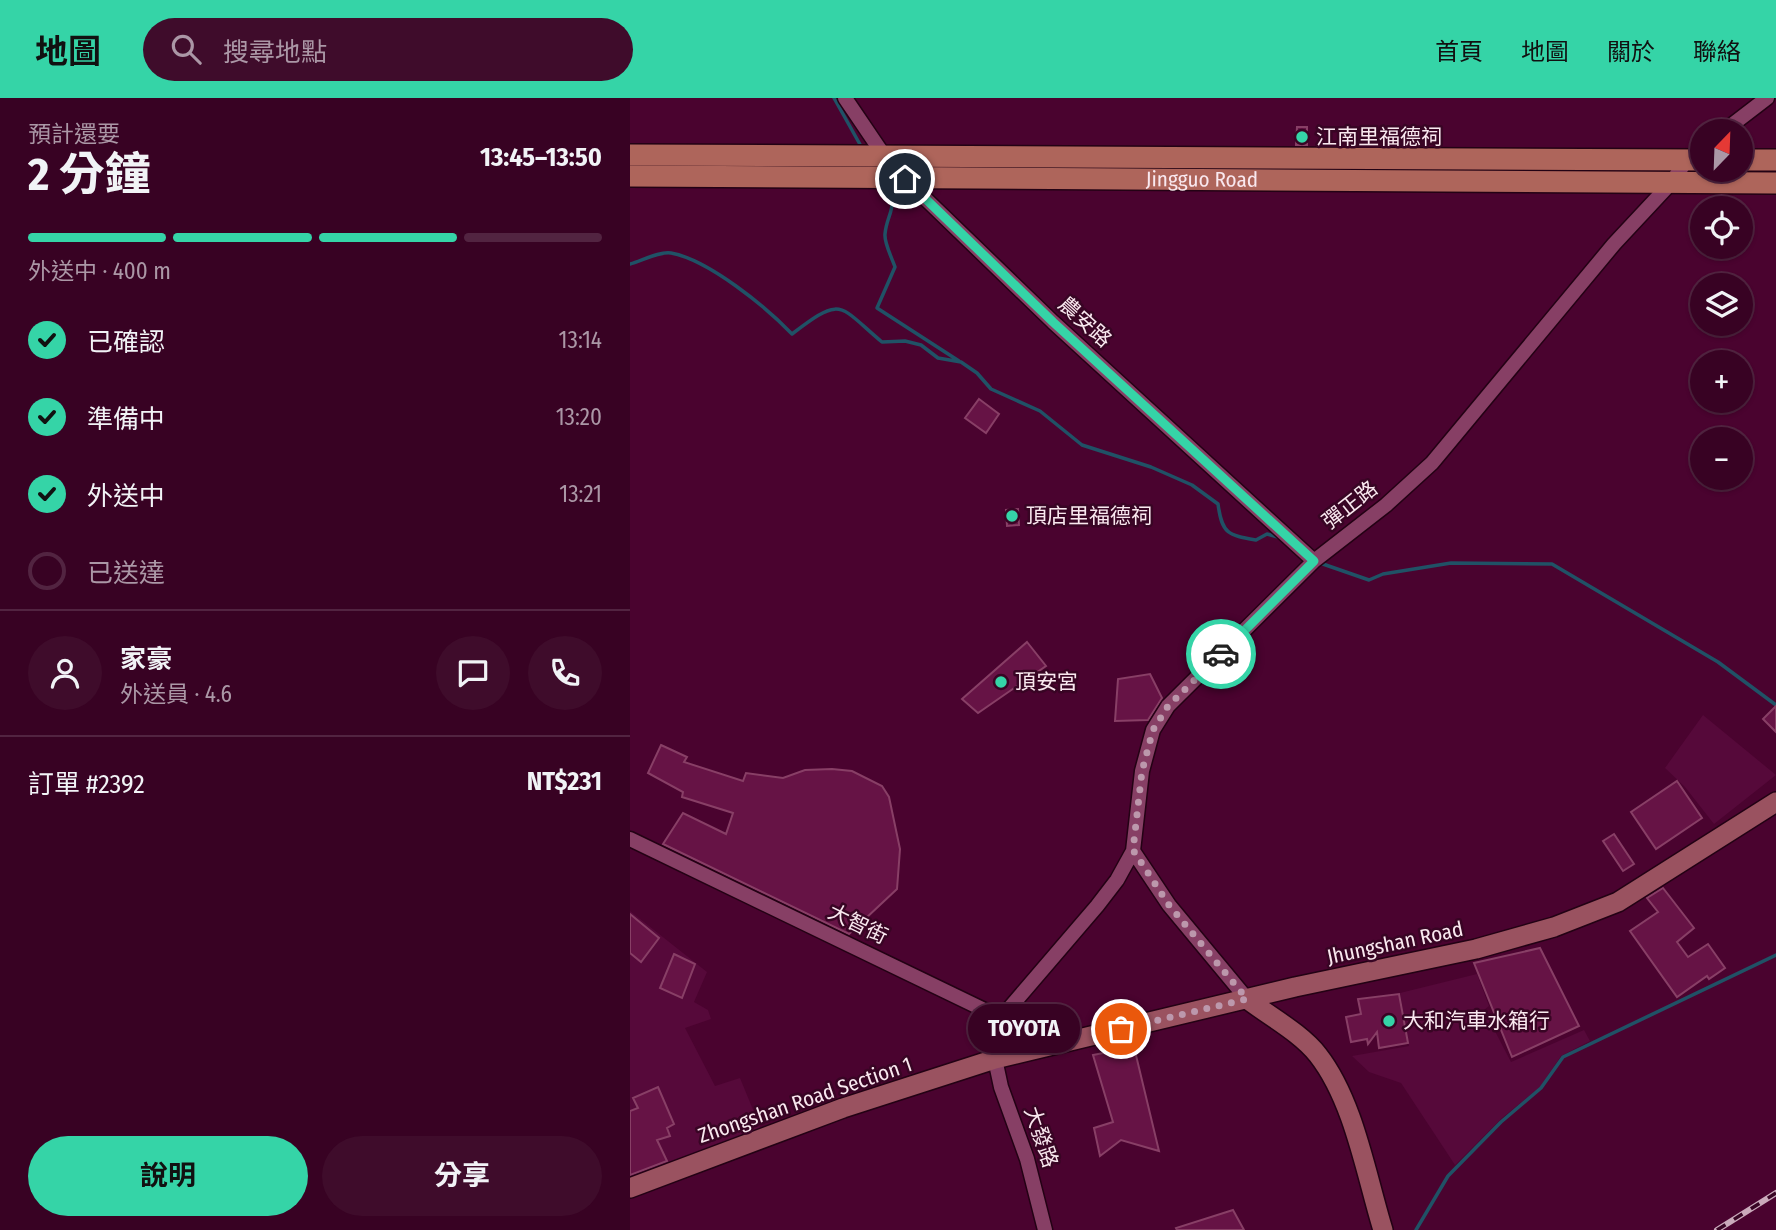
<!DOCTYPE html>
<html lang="zh-TW">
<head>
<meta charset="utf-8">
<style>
	:root { --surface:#380223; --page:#3f0c2b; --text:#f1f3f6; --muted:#ab97a6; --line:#522441; --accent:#35d4a7 }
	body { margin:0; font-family:"Fira Sans Condensed","Noto Sans TC",sans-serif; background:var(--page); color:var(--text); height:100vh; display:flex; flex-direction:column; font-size:26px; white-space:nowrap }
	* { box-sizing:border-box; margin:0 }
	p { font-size:23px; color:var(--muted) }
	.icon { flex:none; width:38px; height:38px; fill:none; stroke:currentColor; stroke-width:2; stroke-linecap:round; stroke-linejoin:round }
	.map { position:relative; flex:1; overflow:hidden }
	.sheet { display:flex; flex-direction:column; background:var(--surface); width:630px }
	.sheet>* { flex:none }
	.needle { width:46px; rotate:23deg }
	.buttons { position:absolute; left:1060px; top:21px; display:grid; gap:14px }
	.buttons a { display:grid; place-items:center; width:63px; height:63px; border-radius:50%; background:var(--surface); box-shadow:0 2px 5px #0004,0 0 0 2px var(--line); font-size:35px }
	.pin { position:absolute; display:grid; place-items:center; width:60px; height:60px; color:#fff; margin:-30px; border:4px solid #fff; border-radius:50%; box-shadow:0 2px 7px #0007 }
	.courier { position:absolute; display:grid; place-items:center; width:70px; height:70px; margin:-35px; border:5px solid #35d4a7; border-radius:50%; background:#fff; color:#222; box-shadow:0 2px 9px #0007 }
	.bubble { position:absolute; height:49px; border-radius:24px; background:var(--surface); box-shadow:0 2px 5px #0004,0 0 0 2px var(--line); font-size:23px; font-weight:700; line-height:49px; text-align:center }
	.head em { font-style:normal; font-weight:700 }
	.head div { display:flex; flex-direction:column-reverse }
	.head { display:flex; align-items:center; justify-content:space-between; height:119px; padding:0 28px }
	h1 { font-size:46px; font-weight:700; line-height:52px }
	.bar { display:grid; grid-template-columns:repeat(4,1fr); gap:10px 7px; align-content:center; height:84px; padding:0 28px }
	.bar i { height:9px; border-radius:5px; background:var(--line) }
	.bar .active { background:var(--accent) }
	.bar p { grid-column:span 4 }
	.line { display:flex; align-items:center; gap:18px; padding:0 28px; border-top:2px solid var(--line) }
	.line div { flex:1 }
	.round { display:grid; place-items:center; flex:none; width:74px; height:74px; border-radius:37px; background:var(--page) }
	ol { padding:0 28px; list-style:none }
	li { display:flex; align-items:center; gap:21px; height:77px }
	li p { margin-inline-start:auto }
	li .icon { padding:7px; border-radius:50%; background:var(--accent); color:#111; stroke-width:4 }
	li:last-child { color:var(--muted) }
	li i { width:38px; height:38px; border:4px solid var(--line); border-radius:50% }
	.primary-button { display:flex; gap:14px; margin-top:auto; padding:14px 28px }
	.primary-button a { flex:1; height:80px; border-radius:42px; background:var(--accent); color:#111; font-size:28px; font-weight:700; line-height:80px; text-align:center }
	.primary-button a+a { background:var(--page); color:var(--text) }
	header { display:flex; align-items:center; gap:42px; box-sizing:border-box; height:98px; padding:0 35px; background:var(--accent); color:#111 }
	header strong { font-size:33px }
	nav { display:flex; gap:38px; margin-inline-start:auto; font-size:24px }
	.search { width:490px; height:63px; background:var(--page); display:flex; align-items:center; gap:18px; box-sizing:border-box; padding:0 24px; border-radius:38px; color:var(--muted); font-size:26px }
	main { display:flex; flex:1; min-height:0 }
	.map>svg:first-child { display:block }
</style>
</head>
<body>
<header>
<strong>地圖</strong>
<div class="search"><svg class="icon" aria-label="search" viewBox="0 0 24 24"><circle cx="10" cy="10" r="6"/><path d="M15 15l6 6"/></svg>搜尋地點</div>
<nav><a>首頁</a><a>地圖</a><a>關於</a><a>聯絡</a></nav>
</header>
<main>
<section class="sheet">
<div class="head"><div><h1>2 分鐘</h1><p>預計還要</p></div><em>13:45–13:50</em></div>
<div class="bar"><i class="active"></i><i class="active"></i><i class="active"></i><i></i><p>外送中 · 400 m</p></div>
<ol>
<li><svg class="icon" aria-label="check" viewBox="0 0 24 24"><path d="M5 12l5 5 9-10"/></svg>已確認<p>13:14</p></li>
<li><svg class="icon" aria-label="check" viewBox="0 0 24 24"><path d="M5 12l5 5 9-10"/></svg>準備中<p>13:20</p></li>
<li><svg class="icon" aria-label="check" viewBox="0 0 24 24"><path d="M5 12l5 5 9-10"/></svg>外送中<p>13:21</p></li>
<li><i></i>已送達</li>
</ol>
<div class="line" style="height:126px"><a class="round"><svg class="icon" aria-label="person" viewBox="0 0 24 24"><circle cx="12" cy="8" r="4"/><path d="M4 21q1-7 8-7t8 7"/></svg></a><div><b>家豪</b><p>外送員 · 4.6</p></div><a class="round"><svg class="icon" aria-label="chat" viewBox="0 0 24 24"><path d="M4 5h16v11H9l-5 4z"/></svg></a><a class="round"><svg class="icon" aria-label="phone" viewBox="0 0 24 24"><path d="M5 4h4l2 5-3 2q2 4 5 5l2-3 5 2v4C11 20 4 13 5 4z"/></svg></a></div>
<div class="line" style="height:91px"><div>訂單 #2392</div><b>NT$231</b></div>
<div class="primary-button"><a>說明</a><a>分享</a></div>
</section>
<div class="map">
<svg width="1146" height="1132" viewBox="0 0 1146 1132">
	<rect width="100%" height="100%" fill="#4a032f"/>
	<!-- built -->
	<path fill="#56093a" d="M 1073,617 L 1146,677 L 1084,726 L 1055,689 L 1035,670 Z
		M 0,813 L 77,874 L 64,904 L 78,912 L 81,921 L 55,930 L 85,988 L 110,980 L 133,1036 L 0,1087 Z
		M 847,876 L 859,908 L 854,912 L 881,964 L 954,932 L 960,943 L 931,958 L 910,989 L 872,1020 L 825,1067 L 771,985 L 739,974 L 722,958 L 779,948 L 770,895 Z"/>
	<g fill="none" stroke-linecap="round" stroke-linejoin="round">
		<!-- stream -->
		<path stroke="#205266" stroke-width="3.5" d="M 204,0 L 232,50
			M 255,86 C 270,109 257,114 255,136 C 254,145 262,160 265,169 L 247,210 L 329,263
			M 0,166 C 11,163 30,153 41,155 C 79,162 136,209 162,236 C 213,197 208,207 252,244 L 275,243 L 291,247 L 308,260 L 331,264 L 347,275 L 361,291 L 410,313 L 452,347 L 521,369 L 562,387 L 588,406 C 592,436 598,437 626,442 L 637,436 L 648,439
			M 690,465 L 739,482 L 753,476 L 821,465 L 922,466 L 1088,564 L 1146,607
			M 786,1132 L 818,1078 L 871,1024 L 911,990 L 933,959 L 1146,857"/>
	</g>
	<!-- building -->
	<path fill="#661345" stroke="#883f66" stroke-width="2" d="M 667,29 L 677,29 L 677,47 L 666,47 Z
		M 349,301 L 369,316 L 356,335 L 335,320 Z
		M 388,411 L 389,427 L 377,428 L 376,412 Z
		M 397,544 L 416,568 L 348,615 L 332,601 Z
		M 520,576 L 532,600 L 518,622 L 485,623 L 488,581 Z
		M 1146,608 L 1146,634 L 1133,621 Z
		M 31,647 L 57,659 L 54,664 L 113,683 L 116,675 L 153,680 L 175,672 L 202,671 L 222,673 L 252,688 L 259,699 L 270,751 L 267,791 L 219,836 L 33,746 L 53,715 L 96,736 L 103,715 L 52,699 L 53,694 L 18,675 Z
		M 1047,683 L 1072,720 L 1026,751 L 1001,714 Z
		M 984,736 L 1004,766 L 993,773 L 973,743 Z
		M 1033,790 L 1064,830 L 1047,844 L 1058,859 L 1078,846 L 1095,870 L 1079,881 L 1077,878 L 1047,899 L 1000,833 L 1028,814 L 1017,800 Z
		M 0,816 L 29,840 L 11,864 L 0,855 Z
		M 910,850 L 949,928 L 882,959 L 844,865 Z
		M 44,856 L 65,866 L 52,900 L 30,890 Z
		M 769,896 L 778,945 L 749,950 L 747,934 L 738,946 L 737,941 L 721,944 L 716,919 L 731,916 L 728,901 Z
		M 504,949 L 529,1053 L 491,1042 L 470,1058 L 464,1030 L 483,1024 L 463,957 Z
		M 28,989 L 44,1026 L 37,1030 L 40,1038 L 27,1042 L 37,1063 L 0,1077 L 0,1013 L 8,1010 L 3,1000 Z
		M 603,1112 L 614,1132 L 547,1132 L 546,1130 Z"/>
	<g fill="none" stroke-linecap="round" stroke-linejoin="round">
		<defs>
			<path id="street" d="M 215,0 L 257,62
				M 1094,33 L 1137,0
				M 273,79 L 423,224 L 684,463
				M 0,741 L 371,920 L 436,944
				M 503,753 L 539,807 L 617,901
				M 415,1132 L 397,1061 L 371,989 L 365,961 L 371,920 L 467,808 L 487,782 L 503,753 L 512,673 L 523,632 L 538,608 L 684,463 L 756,407 L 802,365 L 984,146 L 1040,86 L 1057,62 L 1073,50"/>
			<path id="secondary" d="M 617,901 C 639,918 671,935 688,957 C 724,1003 736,1077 753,1132
				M 0,1090 L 213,1010 L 365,961 L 665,889 L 846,851 L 924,829 L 988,804 L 1146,704"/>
			<g id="primary">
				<path d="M 0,57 L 1073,62"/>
				<path d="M 1111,62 L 1146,62"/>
				<path id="s1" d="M 0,78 L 1146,85"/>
			</g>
		</defs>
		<!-- street casing -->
		<use href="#street" stroke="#230214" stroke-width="17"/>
		<!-- secondary casing -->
		<use href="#secondary" stroke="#230214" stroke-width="22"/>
		<!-- primary casing -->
		<use href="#primary" stroke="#230214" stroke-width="24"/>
		<!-- street -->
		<use href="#street" stroke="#873f65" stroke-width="14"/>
		<!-- secondary -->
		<use href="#secondary" stroke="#9a5260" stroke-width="19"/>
		<!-- primary -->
		<use href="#primary" stroke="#ae655b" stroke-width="21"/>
		<defs>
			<path id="rail" d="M 1087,1132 L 1146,1095"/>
		</defs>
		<!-- rail casing -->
		<use href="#rail" stroke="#caaabb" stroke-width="6"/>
		<!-- rail -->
		<use href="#rail" stroke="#380524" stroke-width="3.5" stroke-dasharray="10" stroke-linecap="butt"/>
	</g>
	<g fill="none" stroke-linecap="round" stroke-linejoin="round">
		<!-- done -->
		<path stroke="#bc98ac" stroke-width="7" stroke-dasharray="0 12.6" d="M 491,931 L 617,901 L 539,807 L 503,752 L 512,673 L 523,632 L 538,608 L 591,556"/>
		<!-- route -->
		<path stroke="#35d4a7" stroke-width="9" d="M 275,81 L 423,224 L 684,463 L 591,556"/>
	</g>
	<!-- markers -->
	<g fill="#35d4a7" stroke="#380524" stroke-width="2.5">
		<circle cx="672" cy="39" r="7"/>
		<circle cx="382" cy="418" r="7"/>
		<circle cx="371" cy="584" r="7"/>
		<circle cx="759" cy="923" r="7"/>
	</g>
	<g text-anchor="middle" stroke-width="5" stroke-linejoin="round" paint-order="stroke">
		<!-- poi labels -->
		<g font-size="21" fill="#f9e8ef" stroke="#380524" text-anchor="start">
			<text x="686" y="46">江南里福德祠</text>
			<text x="396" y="425">頂店里福德祠</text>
			<text x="385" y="591">頂安宮</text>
			<text x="773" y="930">大和汽車水箱行</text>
		</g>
		<!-- street labels -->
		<g font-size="21" fill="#f9e8ef" stroke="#380524">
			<text dy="7" stroke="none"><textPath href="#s1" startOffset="572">Jingguo Road</textPath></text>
			<text transform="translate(455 224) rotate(42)" y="7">農安路</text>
			<text transform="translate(720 407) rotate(-38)" y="7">彈正路</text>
			<text transform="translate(228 826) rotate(26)" y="7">大智街</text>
			<text transform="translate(765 845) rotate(-12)" y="7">Jhungshan Road</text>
			<text transform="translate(175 1002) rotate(-19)" y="7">Zhongshan Road Section 1</text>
			<text transform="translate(411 1039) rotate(71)" y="7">大發路</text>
		</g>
	</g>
</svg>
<div class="buttons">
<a><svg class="needle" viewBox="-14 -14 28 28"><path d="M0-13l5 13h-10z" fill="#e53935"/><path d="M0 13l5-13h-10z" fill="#ab97a6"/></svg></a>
<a><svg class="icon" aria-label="locate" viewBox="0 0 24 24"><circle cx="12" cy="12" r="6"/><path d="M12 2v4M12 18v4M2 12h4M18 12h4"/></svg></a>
<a><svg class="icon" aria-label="layers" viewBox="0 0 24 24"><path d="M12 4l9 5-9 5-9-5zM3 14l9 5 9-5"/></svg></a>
<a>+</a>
<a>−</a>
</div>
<div class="pin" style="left:491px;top:931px;background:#ea580c"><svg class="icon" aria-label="bag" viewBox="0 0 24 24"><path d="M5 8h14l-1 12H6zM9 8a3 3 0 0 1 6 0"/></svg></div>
<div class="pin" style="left:275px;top:81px;background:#1f2937"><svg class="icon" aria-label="home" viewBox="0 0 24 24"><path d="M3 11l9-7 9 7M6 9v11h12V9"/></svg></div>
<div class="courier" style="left:591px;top:556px"><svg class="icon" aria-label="car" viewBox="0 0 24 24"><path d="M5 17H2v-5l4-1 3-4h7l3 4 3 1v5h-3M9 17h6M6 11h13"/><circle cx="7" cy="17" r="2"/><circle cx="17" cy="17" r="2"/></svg></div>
<div class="bubble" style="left:338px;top:906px;width:112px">TOYOTA</div>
</div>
</main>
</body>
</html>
